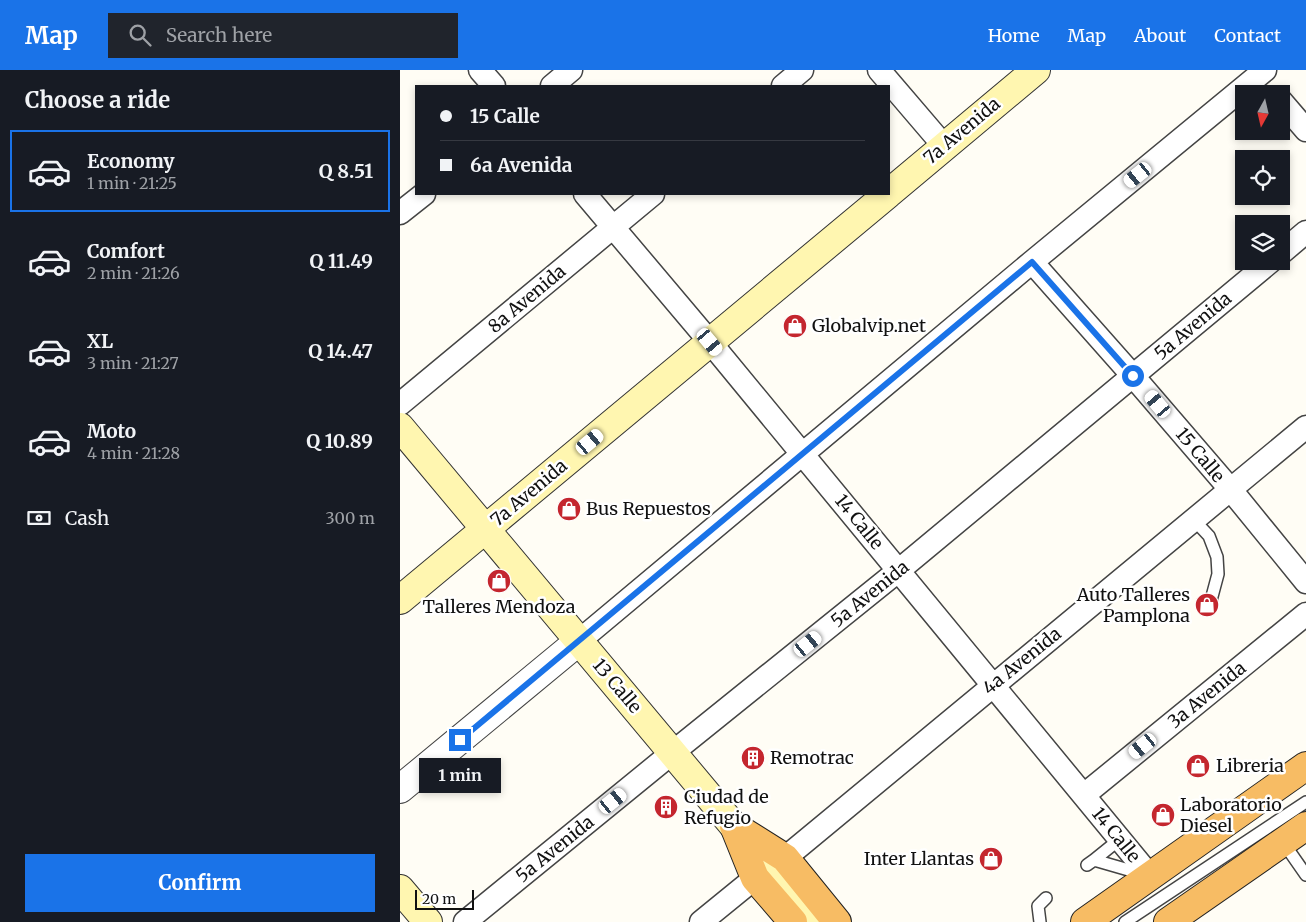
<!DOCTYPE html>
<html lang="en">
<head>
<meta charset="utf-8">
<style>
  body { margin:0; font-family:Merriweather,serif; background:#20242c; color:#f1f3f6; height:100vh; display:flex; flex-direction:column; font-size:19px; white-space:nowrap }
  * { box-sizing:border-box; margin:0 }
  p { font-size:16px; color:#9ea1a6 }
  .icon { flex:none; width:28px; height:28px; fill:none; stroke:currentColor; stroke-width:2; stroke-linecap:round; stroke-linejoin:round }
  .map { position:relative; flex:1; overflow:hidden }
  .details { display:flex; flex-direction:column; background:#171b24; width:400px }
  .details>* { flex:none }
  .banner { position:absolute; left:15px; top:15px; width:475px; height:110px; border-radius:0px; box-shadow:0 2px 8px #0003; display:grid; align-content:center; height:110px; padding:0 25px; background:#171b24 }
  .needle { width:32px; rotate:188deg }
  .fabs { position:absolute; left:835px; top:15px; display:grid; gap:10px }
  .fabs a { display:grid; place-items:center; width:55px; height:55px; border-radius:0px; background:#171b24; box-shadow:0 2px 8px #0003; font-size:25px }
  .scale { position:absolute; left:15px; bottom:12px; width:59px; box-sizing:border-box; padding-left:5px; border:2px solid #111; border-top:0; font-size:14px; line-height:18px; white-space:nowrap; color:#111; -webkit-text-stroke:4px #fff; paint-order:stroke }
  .end { position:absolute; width:22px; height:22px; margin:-11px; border:6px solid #1a73e8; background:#fff; box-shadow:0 0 0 2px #fff }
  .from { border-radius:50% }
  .bubble { position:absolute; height:35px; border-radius:0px; background:#171b24; box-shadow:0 2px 8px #0003; font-size:16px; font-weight:700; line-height:35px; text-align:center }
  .car { position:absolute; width:15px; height:30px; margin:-15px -8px; border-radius:6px; box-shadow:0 0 4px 1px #0007; background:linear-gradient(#fff 24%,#345 0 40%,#fff 0 76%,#345 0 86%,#fff 0) }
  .banner b { display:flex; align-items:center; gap:18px; height:48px; font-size:19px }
  .banner b+b { border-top:1px solid #363941 }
  .banner i { width:12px; height:12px; background:#f1f3f6 }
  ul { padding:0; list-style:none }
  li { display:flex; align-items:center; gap:15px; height:82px; margin:0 10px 8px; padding:0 15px; border:2px solid transparent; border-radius:0px }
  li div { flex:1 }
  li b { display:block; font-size:19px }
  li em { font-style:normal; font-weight:700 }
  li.current { border-color:#1a73e8 }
  li>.icon { width:45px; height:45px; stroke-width:1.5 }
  h2 { padding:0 25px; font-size:22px; line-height:60px }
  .pay { display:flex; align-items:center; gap:12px; height:55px; padding:0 25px; font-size:19px }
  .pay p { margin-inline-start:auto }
  .primary-button { display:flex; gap:10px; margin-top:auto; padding:10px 25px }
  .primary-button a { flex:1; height:58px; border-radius:0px; background:#1a73e8; color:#fff; font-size:20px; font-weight:700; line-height:58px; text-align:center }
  header { display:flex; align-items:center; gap:30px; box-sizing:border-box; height:70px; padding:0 25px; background:#1a73e8; color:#fff }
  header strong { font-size:24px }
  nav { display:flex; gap:28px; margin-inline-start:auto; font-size:18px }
  .search { width:350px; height:45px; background:#20242c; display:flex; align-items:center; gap:12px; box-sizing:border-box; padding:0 18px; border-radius:0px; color:#9ea1a6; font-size:19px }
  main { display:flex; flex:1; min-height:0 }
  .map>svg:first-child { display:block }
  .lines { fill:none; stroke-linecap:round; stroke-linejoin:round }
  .service-casing { stroke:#444; stroke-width:14 }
  .minor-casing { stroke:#444; stroke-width:25 }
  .tertiary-casing { stroke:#444; stroke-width:30 }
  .secondary-casing { stroke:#333; stroke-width:30 }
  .trunk-casing { stroke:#222; stroke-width:30 }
  .service { stroke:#fff; stroke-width:11 }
  .minor { stroke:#fff; stroke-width:22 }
  .tertiary { stroke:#fff; stroke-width:28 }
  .secondary { stroke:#fff6b0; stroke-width:28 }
  .trunk { stroke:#f7bc64; stroke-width:28 }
  .route { stroke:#1a73e8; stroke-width:6 }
  .labels { text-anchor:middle; stroke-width:5; stroke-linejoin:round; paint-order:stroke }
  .street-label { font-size:18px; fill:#111; stroke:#fff }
  .poi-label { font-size:18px; fill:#111; stroke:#fff; text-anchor:start }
</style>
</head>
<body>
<header>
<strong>Map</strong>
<div class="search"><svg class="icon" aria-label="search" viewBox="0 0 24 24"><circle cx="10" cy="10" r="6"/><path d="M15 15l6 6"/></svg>Search here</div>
<nav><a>Home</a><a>Map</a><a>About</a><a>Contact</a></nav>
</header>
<main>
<section class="details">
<h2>Choose a ride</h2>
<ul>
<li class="current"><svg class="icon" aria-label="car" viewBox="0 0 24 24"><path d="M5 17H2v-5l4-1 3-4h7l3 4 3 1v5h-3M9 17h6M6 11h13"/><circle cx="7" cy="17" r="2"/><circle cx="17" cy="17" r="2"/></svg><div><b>Economy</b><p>1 min · 21:25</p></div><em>Q 8.51</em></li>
<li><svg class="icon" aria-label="car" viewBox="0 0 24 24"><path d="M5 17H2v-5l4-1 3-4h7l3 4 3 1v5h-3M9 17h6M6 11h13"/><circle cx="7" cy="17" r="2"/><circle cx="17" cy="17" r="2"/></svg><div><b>Comfort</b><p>2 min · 21:26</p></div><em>Q 11.49</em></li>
<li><svg class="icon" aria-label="car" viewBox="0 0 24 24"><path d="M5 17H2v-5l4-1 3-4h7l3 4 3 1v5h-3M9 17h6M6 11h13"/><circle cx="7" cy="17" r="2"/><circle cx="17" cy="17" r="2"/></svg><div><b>XL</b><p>3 min · 21:27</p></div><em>Q 14.47</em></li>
<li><svg class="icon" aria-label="car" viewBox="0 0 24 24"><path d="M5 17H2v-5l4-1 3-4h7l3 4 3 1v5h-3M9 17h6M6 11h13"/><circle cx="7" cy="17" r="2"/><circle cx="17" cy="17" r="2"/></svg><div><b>Moto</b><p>4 min · 21:28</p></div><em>Q 10.89</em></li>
</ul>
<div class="pay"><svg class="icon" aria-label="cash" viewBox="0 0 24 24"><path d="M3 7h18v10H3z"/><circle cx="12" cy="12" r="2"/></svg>Cash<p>300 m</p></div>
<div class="primary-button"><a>Confirm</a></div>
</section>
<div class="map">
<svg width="906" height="852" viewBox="0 0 906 852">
  <rect width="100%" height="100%" fill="#fffdf5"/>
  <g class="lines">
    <!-- service casing -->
    <g class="service-casing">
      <path id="service" d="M794,450L809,466L817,487L818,504L810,534
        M883,772L906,805
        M694,790L720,769
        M687,795L694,790L746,805
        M640,852L638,836L646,828
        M725,852L906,732"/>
    </g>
    <!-- minor casing -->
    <g class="minor-casing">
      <path id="minor" d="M80,0L94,16
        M479,0L544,76
        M152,16L171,0
        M383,16L402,0
        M881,31L906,60
        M185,124L310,272L750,806
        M0,143L24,124
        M881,183L906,162
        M632,192L733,306L831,420L906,512
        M0,334L253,124
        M179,571L632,192L865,0
        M684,725L906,544
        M385,788L906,357
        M65,852L272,683L498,501L871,191
        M301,852L355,808"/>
    </g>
    <!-- tertiary casing -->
    <g class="tertiary-casing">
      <path id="tertiary" d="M0,719L179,571"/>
    </g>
    <!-- secondary casing -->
    <g class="secondary-casing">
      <path id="secondary" d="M489,123L636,0
        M0,357L414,852
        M0,530L488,124
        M0,819L28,852"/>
    </g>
    <!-- trunk casing -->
    <g class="trunk-casing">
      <path id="trunk" d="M334,756L385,788L437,852
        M334,756L355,808L393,852
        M685,852L906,696
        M768,852L906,756"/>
    </g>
    <!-- service -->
    <use href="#service" class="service"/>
    <!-- minor -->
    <use href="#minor" class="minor"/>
    <!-- tertiary -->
    <use href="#tertiary" class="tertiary"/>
    <!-- secondary -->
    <use href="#secondary" class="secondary"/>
    <!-- trunk -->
    <use href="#trunk" class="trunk"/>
  </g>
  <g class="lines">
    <!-- route -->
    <path class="route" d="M60,670L632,192L733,306"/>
  </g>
  <!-- icons -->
  <defs>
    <g id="shop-disc" transform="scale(1.25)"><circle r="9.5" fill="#c4262e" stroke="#fff"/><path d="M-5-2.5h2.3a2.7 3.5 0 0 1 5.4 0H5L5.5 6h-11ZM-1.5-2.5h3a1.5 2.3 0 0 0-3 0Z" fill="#fff"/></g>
    <g id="building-disc" transform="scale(1.25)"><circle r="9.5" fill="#c4262e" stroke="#fff"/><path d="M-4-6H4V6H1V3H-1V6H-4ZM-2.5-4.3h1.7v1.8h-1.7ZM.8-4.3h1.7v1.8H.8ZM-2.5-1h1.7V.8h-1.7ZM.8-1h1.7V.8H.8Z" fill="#fff"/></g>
  </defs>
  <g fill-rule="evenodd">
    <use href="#shop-disc" x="395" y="256"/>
    <use href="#shop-disc" x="169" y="439"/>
    <use href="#shop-disc" x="99" y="511"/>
    <use href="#shop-disc" x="807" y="535"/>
    <use href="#building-disc" x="353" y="688"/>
    <use href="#shop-disc" x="798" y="696"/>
    <use href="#building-disc" x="266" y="737"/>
    <use href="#shop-disc" x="763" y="745"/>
    <use href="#shop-disc" x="591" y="789"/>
  </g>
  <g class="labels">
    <!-- street labels -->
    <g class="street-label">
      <text transform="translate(562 61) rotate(-40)" y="6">7a Avenida</text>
      <text transform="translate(127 229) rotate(-40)" y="6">8a Avenida</text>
      <text transform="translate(793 256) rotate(-40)" y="6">5a Avenida</text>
      <text transform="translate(800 385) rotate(50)" y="6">15 Calle</text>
      <text transform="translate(129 423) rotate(-40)" y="6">7a Avenida</text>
      <text transform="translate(459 452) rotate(51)" y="6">14 Calle</text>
      <text transform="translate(470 524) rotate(-39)" y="6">5a Avenida</text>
      <text transform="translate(622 591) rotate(-39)" y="6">4a Avenida</text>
      <text transform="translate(217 616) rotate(50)" y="6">13 Calle</text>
      <text transform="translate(807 625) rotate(-39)" y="6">3a Avenida</text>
      <text transform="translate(716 765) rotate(51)" y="6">14 Calle</text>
      <text transform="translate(155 779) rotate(-39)" y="6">5a Avenida</text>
    </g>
    <!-- poi labels -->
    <g class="poi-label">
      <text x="412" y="262">Globalvip.net</text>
      <text x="186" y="445">Bus Repuestos</text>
      <text x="790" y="531" text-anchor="end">Auto Talleres<tspan x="790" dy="21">Pamplona</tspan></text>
      <text x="99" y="543" text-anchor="middle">Talleres Mendoza</text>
      <text x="370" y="694">Remotrac</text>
      <text x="816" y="702">Libreria</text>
      <text x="284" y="733">Ciudad de<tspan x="284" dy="21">Refugio</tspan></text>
      <text x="780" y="741">Laboratorio<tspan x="780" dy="21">Diesel</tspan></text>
      <text x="574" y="795" text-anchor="end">Inter Llantas</text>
    </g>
  </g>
</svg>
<div class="fabs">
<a><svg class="needle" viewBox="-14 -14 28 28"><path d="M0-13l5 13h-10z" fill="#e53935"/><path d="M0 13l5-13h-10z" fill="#9ea1a6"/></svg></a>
<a><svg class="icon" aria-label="locate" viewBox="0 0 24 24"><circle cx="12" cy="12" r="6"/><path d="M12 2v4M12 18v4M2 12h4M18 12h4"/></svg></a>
<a><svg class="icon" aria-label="layers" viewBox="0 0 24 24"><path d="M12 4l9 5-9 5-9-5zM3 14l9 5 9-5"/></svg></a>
</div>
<div class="scale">20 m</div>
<i class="end from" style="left:733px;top:306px"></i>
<i class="end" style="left:60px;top:670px"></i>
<div class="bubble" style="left:19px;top:688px;width:82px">1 min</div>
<i class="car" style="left:738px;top:105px;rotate:231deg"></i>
<i class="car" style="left:310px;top:272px;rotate:140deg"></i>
<i class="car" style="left:758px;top:334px;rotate:320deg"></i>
<i class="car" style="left:190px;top:372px;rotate:50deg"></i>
<i class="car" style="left:408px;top:574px;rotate:51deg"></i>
<i class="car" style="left:743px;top:676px;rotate:231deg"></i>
<i class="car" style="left:213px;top:731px;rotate:51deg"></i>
<div class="banner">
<b><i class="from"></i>15 Calle</b>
<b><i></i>6a Avenida</b>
</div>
</div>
</main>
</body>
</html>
